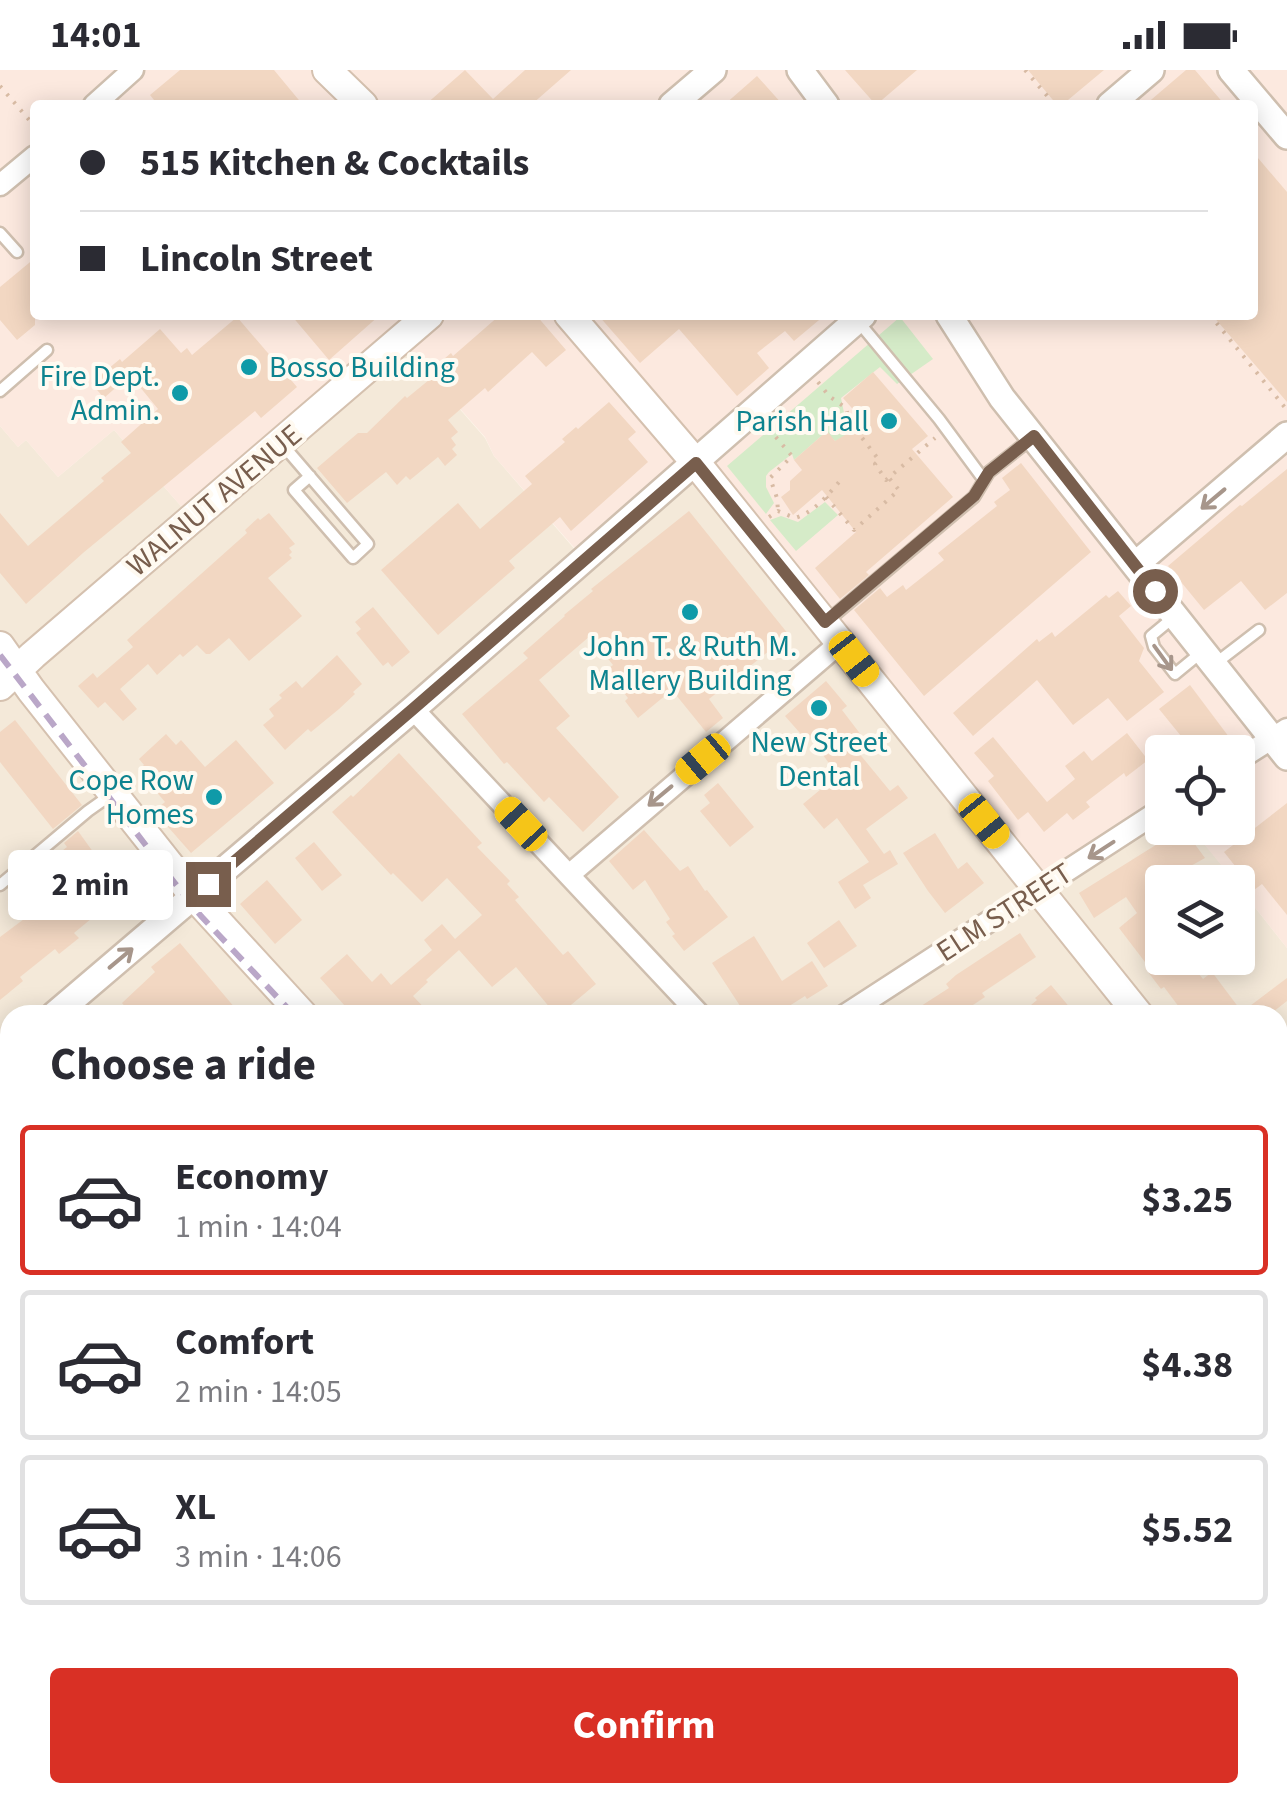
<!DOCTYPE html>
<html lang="en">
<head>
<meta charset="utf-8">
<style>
  body { margin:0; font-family:"Source Sans 3",sans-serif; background:#f7f7f7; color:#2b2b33; height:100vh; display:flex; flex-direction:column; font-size:38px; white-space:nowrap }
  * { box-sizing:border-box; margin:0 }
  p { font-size:32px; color:#7c7c81 }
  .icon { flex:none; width:55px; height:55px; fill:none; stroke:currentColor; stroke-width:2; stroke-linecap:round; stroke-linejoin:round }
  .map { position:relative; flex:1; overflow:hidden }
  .panel { position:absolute; left:0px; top:935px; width:1288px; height:798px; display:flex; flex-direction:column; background:#fff; border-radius:30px 30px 0 0; box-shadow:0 5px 25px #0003 }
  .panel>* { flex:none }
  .hud { position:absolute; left:30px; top:30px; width:1228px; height:220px; border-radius:10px; box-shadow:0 5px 25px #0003; display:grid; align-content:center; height:220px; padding:0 50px; background:#fff }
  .buttons { position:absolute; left:1145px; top:665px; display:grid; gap:20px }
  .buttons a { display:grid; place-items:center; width:110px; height:110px; border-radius:10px; background:#fff; box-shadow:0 5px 25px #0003; font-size:50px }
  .end { position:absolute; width:45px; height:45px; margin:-22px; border:12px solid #785e4d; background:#fff; box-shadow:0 0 0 5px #fff }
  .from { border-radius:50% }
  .bubble { position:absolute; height:70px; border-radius:10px; background:#fff; box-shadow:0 5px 25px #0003; font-size:32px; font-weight:700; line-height:70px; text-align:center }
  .car { position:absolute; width:30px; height:60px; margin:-30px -15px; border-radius:12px; box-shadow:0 0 8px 2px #0007; background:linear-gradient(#f5c518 24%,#345 0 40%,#f5c518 0 76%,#345 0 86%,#f5c518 0) }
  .hud b { display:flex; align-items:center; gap:35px; height:95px; font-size:38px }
  .hud b+b { border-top:2px solid #e1e1e2 }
  .hud i { width:25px; height:25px; background:#2b2b33 }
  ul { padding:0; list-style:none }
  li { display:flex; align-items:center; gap:30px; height:150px; margin:0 20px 15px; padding:0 30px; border:5px solid #e1e1e2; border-radius:10px }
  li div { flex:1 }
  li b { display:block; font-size:38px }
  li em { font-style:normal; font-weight:700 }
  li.current { border-color:#d93025 }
  li>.icon { width:90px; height:90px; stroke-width:1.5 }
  h2 { padding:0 50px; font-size:45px; line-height:120px }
  .action { display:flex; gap:20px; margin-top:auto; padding:20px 50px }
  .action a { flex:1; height:115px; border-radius:10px; background:#d93025; color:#fff; font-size:40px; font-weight:700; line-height:115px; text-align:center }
  .status { display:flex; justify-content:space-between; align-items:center; height:70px; padding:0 50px; background:#fff; direction:ltr }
  .status svg { height:28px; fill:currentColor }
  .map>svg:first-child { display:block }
  .residential { fill:#f4e9d9 }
  .commercial { fill:#fce9df; fill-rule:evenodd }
  .education { fill:#f3e7f9 }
  .green { fill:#d5ebc8 }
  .building { fill:#f2d7c2 }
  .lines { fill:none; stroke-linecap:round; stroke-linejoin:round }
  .service-casing { stroke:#cfbfaf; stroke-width:15 }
  .minor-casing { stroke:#cfbfaf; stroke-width:25 }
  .tertiary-casing { stroke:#cfbfaf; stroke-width:30 }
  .secondary-casing { stroke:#d5c1af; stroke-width:32 }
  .path { stroke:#d8bba4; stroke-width:4; stroke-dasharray:2.5 8; stroke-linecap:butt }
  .service { stroke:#fff; stroke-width:10 }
  .minor { stroke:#fff; stroke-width:20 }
  .tertiary { stroke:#fff; stroke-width:25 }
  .secondary { stroke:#fff; stroke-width:28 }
  .rail { stroke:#baa7c8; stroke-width:6; stroke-dasharray:15 10; stroke-linecap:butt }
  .oneway { stroke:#a7968b }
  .route { stroke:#785e4d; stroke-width:12 }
  .culture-dot { fill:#0f9aa8; stroke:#fffaf1; stroke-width:4 }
  .labels { text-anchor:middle; stroke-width:8; stroke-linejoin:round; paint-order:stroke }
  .culture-label { font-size:30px; fill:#0d838f; stroke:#fffaf1; text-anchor:end }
  .street-label { font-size:30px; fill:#785e4d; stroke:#fffaf1 }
</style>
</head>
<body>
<div class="status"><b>14:01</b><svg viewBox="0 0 49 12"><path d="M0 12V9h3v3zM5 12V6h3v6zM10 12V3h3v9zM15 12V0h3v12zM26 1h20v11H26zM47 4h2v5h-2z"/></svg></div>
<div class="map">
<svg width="1287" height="1731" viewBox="0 0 1287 1731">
  <rect width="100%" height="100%" fill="#fdf6eb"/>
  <!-- residential -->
  <path class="residential" d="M402,273L485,368L494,386L584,490L696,393L1162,741V758H1192L1235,812H1162V888H1238V816L1287,878V1168L1278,1156V945H10V1161L0,1150V356L18,377L26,370L58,407L114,360L195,452Z
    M1287,1552V1731H1199L1193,1723L1278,1722V1558Z
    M1072,1722L1081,1731H474L466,1723Z"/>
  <!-- commercial -->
  <path class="commercial" d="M0,0H1287V878L1238,816V812H1235L1191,758H1238V682H1162V740L1039,817L696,393L585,490L494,386L485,367L402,273L195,452L114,360L58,407L26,370L18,377L0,356ZM35,35H1252V245H35Z
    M1287,1368V1552L1278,1558V1374Z
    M1073,1723H1193L1199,1731H1081Z"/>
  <!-- education -->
  <path class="education" d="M0,1152L10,1163V1722H465L474,1731H0Z"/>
  <!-- green -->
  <path class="green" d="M900,247L933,289L897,314L880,297L841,328L849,367L835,371L826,362L794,390L792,384L769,402L766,406V417L774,433L766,444L727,396Z
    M825,432L838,445L796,481L770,450L781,446L798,452Z
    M1278,1156L1287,1168V1365L1278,1371Z
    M10,1323V1375L4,1400V1425L10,1448V1500L0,1487V1336Z"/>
  <!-- building -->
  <path class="building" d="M180,0H274L303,35H158L150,25Z
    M465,0L493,29L525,0H571L531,35H425Z
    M845,0H917L876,35Z
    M1028,0H1104L1062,35H1057Z
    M1186,0H1195L1225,35H1145Z
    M757,6L783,35H724Z
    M1252,81L1287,122V332L1212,245H1252Z
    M35,188V255L17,270L0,250V217Z
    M291,245H380L329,290Z
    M500,245H536L566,280L546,297L532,282L488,322L485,318L448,350L458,362L451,368L456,375L452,379L457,385L445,396L438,387L410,410L406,406L397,415L386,402L347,433L317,398L358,363H367L405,326L407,328L435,305L431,300L451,283L453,286Z
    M598,245H825L794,271L785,261L757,283L769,298L737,326L679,259L640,293Z
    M237,247L297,317L261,348L255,341L83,483L26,534L0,503V443L28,476L104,411L101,408L131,383L121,372L158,339L130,305L104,328L91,313L120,289L122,292L160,259L181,283L187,278L192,285Z
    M873,302L928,366L912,379L953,427L866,502L869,505L840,529L815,498L856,462L822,420L793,445L781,427L790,420V411L802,400L794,390L827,361L835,371L865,353L843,328Z
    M609,332L636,362L628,369L648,392L571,461L560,447L509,491L515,498L438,565L381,500L458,433L480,459L532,414L525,406L565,372L562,369L576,357L578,359Z
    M1021,393L1091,482L924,626L854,540L880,518L887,527L903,515L906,520L944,490L938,483L997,436L994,432L1010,420L1002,408Z
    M1287,399V523L1265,540L1241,511L1204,540L1168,496L1240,435L1242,436Z
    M689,441L789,565L709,629L723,648L706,662L672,620L638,648L625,631L628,628L606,600L613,595L590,566L539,610L570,646L556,658L619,727L583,762L549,727L544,732L507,692L504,694L462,644L528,588L523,583L565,546L564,545L593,521L591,519Z
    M269,443L295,474L289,478L292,482L289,485L292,488L268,508L302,546L249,591L229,568L210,584H206L197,575L183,587L180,584L157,605L148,594L120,619L137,639L123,651L105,632L98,638L78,616L93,603L97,608L133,577L127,570L247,463L245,460L258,448L260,450Z
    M1118,521L1131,536L1119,546L1144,578L1139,591L1164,622L1127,651L1108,628L1073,655L1037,610L973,666L953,643L1037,569L1039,572L1052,562L1055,567L1106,525L1109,528Z
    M373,537L410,582L392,597L388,592L383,596L356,563L361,559L355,552Z
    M337,585L362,614L353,622L355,624L339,639L311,662L308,659L285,680L263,655L274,646L269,639L282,628L279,625L296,611L302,618Z
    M826,611L847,636L842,640L868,674L858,682L890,721L898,715L908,728L866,759L884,784L890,780L898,794L863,815L871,828L855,839L838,812L869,792L837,748L824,759L803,734L838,705L810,668L807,671L785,646Z
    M1190,615L1232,671L1216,682H1194L1159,639Z
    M15,650L82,735L53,759L0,692V662Z
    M1127,663L1148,690L1126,707L1124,703L1086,732L1090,737L1073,750L1067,743L1044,762L1028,742L1018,750L988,711L994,706L974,683L993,667L1047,732L1075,709L1065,696L1084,681L1092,691Z
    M166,664L176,675L181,670L205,697L236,670L274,713L191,783L154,741L165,732L138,700L144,695L139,689Z
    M399,683L482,773L477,777L510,811L507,814L519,827L515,830L563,885L568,881L596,914L559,945H556L516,897L492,917L459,880L426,910L428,912L413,926L431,945H335L345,936L320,908L347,884L372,912L381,903L391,915L432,880L424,870L442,854L455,869L482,845L447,808L422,832L393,803L391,805L332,742L351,725L353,727Z
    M718,713L754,757L730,777L700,741L710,733L704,725Z
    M1287,733V845L1262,814L1254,820L1224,782Z
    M1183,758L1205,788L1162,812V888H1186L1203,909L1212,902L1242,942L1287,908V931L1269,945H1185L1164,917L1161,919L1145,898L1148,896L1119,858L1137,843L1126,827L1094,848L1079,823Z
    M644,760L680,801L688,796L705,821L707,820L728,847L684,881L672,866L675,864L666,852L670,849L645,810L633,820L609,791Z
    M78,761L101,793L111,786L137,822L113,839L109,834L74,863L79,868L59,884L55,879L20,907L23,911L0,930V867L32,843L21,829L43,811L36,801L67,777L64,773Z
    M935,763L958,799L967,792L984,813L945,843L928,821L903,783Z
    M314,772L342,805L322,821L295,788Z
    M267,810L302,850L275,874L240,834Z
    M839,850L857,876L824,898L807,873Z
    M1020,863L1036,887L982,923L985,927L958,945H907L949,918L946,914L956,905Z
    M754,866L782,911L812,891L828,916L807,929L805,926L775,945H746L712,893Z
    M180,873L241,945H132L122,933L155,902L151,897Z
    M1051,915L1076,945H1019L1037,930L1035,928Z"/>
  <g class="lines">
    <!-- service casing -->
    <g class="service-casing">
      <path id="service" d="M0,163L17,182
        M857,250L939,349L984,410
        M0,321L47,280
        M282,374L368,474L353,488L294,420L310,406
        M1174,547L1151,566L1154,577L1175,604L1203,581
        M826,552L974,427L989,402L1032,368
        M1216,593L1259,560
        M0,815L88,741L112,724
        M0,1265L10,1257
        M0,1315L10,1305
        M0,1506L10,1518
        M1278,1555L1287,1549"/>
    </g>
    <!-- minor casing -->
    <g class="minor-casing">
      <path id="minor" d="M94,35L133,0
        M0,115L35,86
        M413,639L700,945
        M1238,690L1287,659
        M569,805L841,572
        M845,945L1162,739
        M1278,1002L1287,995
        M1278,1589L1287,1604
        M634,1722L642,1731
        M1012,1722L1020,1731
        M1042,1722L1050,1731"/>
    </g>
    <!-- tertiary casing -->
    <g class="tertiary-casing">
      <path id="tertiary" d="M800,0L826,35
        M1231,0L1287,66
        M672,35L713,0
        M1110,35L1151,0
        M949,245L1002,328L1287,687
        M1135,495L1287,365
        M54,945L413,639L863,245
        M0,990L10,982"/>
    </g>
    <!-- secondary casing -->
    <g class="secondary-casing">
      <path id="secondary" d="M327,0L363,35
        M569,245L696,393L1139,945
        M0,576L31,620L194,826L303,945
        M0,616L33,585L429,245
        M1278,1119L1287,1131
        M1278,1399L1287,1392
        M800,1731L812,1722"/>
    </g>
    <!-- path -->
    <path class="path" d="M1025,0L1055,35
      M0,16L31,52
      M1210,245L1287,340
      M818,312L829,326L846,338L849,351L879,390L875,394L886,410L935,368
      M769,359L792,386L770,408L777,428L778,441
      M826,427L854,460L899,420L889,408
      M769,447L778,441L795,448C814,442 827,426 839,412"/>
    <!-- service -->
    <use href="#service" class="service"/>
    <!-- minor -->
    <use href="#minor" class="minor"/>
    <!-- tertiary -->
    <use href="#tertiary" class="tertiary"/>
    <!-- secondary -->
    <use href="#secondary" class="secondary"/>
    <!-- rail -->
    <path class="rail" d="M0,585L174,812L201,846L294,945
      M1031,1722L1040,1731"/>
  </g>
  <!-- one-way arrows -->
  <defs><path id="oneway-shaft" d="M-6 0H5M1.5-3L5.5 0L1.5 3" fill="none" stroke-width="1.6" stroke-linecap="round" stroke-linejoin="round" transform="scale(2.5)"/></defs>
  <g class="oneway">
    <use href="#oneway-shaft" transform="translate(1213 429) rotate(140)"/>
    <use href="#oneway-shaft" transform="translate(1163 588) rotate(54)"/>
    <use href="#oneway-shaft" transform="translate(660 726) rotate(140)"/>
    <use href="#oneway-shaft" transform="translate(1101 780) rotate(147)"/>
    <use href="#oneway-shaft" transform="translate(121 888) rotate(-40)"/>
  </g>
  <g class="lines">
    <!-- route -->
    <path class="route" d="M208,814L413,639L696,393L825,552L974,426L989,402L1034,366L1155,521"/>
  </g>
  <!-- markers -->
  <g class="culture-dot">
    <circle cx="249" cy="297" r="10"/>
    <circle cx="180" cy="323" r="10"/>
    <circle cx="889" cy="351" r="10"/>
    <circle cx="690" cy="542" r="10"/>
    <circle cx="819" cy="638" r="10"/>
    <circle cx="214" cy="727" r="10"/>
  </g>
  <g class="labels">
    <!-- culture labels -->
    <g class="culture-label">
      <text x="269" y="307" text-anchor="start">Bosso Building</text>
      <text x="160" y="316">Fire Dept.<tspan x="160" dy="34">Admin.</tspan></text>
      <text x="869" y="361">Parish Hall</text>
      <text x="690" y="586" text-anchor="middle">John T. &amp; Ruth M.<tspan x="690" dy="34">Mallery Building</tspan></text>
      <text x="819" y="682" text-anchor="middle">New Street<tspan x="819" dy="34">Dental</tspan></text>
      <text x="194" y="720">Cope Row<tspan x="194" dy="34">Homes</tspan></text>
    </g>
    <!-- street labels -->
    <g class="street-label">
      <text transform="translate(214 430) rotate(-40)" y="10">WALNUT AVENUE</text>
      <text transform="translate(1004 842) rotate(-33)" y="10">ELM STREET</text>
    </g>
  </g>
</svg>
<div class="buttons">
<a><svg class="icon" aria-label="locate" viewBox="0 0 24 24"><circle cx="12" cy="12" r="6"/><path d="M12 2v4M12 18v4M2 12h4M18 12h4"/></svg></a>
<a><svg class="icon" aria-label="layers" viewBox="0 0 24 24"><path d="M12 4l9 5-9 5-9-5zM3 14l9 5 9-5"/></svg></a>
</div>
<i class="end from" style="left:1155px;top:521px"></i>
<i class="end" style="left:208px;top:814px"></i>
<div class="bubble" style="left:8px;top:780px;width:165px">2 min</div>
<i class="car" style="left:854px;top:589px;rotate:142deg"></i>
<i class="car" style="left:703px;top:689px;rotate:230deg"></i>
<i class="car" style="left:984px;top:751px;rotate:141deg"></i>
<i class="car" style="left:521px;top:754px;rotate:317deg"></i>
<div class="hud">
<b><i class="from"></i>515 Kitchen &amp; Cocktails</b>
<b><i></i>Lincoln Street</b>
</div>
<section class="panel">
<h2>Choose a ride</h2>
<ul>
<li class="current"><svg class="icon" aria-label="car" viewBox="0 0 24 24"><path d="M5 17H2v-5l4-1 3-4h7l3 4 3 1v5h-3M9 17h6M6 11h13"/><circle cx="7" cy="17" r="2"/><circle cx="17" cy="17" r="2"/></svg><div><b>Economy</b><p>1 min · 14:04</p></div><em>$3.25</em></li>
<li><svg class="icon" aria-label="car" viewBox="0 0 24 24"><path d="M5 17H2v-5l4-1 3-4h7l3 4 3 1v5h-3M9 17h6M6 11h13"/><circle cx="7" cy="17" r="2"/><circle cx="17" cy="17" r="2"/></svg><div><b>Comfort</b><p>2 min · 14:05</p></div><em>$4.38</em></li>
<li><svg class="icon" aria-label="car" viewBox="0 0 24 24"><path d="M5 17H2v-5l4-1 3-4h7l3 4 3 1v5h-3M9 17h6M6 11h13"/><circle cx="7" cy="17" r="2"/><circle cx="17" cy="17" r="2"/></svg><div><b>XL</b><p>3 min · 14:06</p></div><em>$5.52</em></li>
</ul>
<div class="action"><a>Confirm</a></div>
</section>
</div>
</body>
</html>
